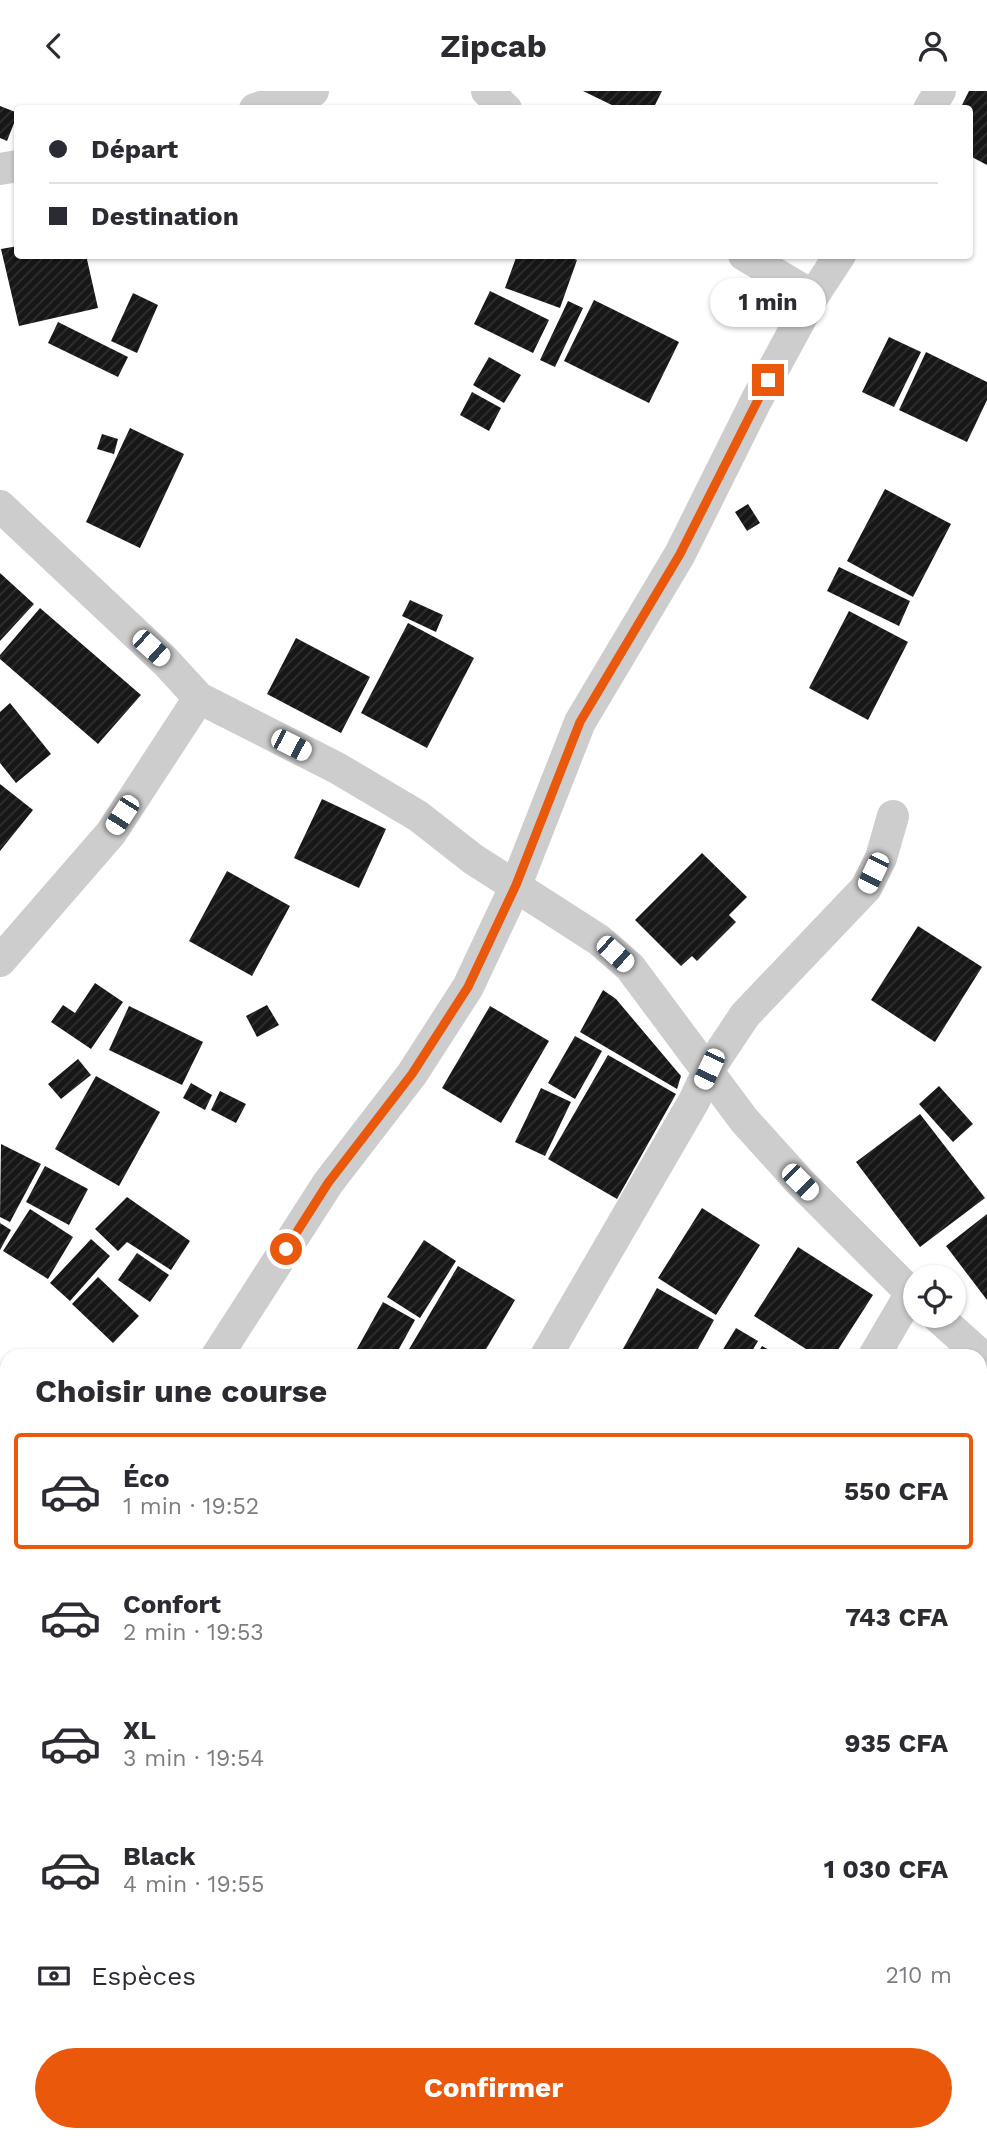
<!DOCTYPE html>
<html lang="fr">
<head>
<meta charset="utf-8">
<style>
  body { margin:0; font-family:"Work Sans",sans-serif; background:#f2f2f3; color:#2b2b33; height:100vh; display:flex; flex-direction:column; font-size:26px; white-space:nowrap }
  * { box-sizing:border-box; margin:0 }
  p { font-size:23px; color:#7c7c81 }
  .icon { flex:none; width:38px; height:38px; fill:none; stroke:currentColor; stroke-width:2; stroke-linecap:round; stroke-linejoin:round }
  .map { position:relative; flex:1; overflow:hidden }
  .panel { position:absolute; left:0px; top:1258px; width:987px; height:793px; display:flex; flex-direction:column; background:#fff; border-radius:21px 21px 0 0; box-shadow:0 2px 5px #0004 }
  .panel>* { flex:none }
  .banner { position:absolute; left:14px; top:14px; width:959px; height:154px; border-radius:7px; box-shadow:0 2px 5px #0004; display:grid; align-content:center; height:154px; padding:0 35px; background:#fff }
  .fabs { position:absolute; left:903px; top:1174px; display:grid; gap:14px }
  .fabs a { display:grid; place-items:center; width:63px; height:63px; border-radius:50%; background:#fff; box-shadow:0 2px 5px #0004; font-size:35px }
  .end { position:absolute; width:32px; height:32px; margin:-16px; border:9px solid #ea580c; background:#fff; box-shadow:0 0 0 4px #fff }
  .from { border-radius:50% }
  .bubble { position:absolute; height:49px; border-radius:24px; background:#fff; box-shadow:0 2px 5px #0004; font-size:23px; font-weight:700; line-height:49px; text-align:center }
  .car { position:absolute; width:21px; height:42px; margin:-21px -10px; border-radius:9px; box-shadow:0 0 5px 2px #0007; background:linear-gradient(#fff 24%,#345 0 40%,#fff 0 76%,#345 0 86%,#fff 0) }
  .banner b { display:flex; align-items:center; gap:24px; height:66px; font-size:26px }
  .banner b+b { border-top:2px solid #e1e1e2 }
  .banner i { width:18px; height:18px; background:#2b2b33 }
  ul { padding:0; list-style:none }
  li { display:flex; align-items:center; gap:21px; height:116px; margin:0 14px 10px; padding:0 21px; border:4px solid transparent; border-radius:7px }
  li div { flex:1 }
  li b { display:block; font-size:26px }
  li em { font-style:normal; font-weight:700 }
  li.active { border-color:#ea580c }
  li>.icon { width:63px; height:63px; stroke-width:1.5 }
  h2 { padding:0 35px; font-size:32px; line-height:84px }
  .pay { display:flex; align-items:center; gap:18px; height:77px; padding:0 35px; font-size:26px }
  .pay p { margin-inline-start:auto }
  .button { display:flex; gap:14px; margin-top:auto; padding:14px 35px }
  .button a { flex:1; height:80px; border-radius:42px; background:#ea580c; color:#fff; font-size:28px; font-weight:700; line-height:80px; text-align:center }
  header { display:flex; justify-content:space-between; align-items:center; height:91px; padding:0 35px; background:#fff; font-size:32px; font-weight:700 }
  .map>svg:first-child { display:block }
  .building { fill:url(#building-hatch) }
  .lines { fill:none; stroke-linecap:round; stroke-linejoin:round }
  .path { stroke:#cdcdcd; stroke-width:4.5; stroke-dasharray:3.5 3.5; stroke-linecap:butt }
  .minor { stroke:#cdcdcd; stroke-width:32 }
  .route { stroke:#ea580c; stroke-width:9 }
</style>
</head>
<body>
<header><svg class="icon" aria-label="back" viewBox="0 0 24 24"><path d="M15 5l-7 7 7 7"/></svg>Zipcab<svg class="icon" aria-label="person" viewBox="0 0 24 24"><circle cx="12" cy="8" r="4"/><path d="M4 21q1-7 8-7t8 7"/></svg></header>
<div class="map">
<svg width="987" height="2050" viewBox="0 0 987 2050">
  <defs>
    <pattern id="building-hatch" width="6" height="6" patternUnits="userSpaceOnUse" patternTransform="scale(1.75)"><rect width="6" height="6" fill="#171717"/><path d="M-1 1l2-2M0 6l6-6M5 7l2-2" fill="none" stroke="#303030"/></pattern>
  </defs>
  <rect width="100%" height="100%" fill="#fff"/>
  <!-- building -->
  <path class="building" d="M583,0H662L653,18H620Z
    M969,0H987V74L970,65V18H960Z
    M0,15L18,22L7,50L0,47Z
    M18,155V164H86L98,217L19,235L1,158Z
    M517,164H565L577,169L560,217L505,197Z
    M490,200L549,229L533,262L474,233Z
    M133,202L158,214L137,262L111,250Z
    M594,209L679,251L649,312L564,270Z
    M568,210L583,217L555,276L540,269Z
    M58,231L128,266L118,286L48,252Z
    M889,246L921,261L894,316L862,301Z
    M926,261L987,291V309L967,351L899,319Z
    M489,266L521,284L504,312L473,294Z
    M472,301L501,317L489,340L460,324Z
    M130,337L184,363L140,457L86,431Z
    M102,343L118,348L114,363L97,358Z
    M885,398L951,433L913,506L847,470Z
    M748,413L760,432L747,440L735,421Z
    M839,476L910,510L899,535L827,500Z
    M0,482L34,513L0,550Z
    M410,509L443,524L436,541L402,525Z
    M40,517L141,604L98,653L0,568V564Z
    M849,520L908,551L868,629L809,597Z
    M408,532L474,567L427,657L361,622Z
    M296,547L370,586L341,642L267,603Z
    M10,612L51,663L16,692L0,672V621Z
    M0,693L33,719L0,760Z
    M322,708L386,738L359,797L294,767Z
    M702,762L747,806L729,824L736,831L697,870L692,865L681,875L635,829Z
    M227,780L290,815L252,885L189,850Z
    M918,835L982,876L935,951L871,909Z
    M95,892L123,911L91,958L51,931L63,914L75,922Z
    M603,899L616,908L681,985L677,998L580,941Z
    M267,914L279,934L257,946L246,925Z
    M129,915L203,951L182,994L109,959Z
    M490,915L549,950L501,1032L442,997Z
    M575,945L602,960L575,1008L548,992Z
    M608,964L676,1003L617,1108L548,1068Z
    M78,968L91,984L61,1008L48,993Z
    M96,985L160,1021L119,1095L55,1058Z
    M191,992L212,1004L205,1019L183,1007Z
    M939,995L973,1033L953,1051L919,1013Z
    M541,997L571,1011L545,1065L515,1051Z
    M220,1000L246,1013L236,1032L211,1019Z
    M920,1023L985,1107L920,1156L856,1071Z
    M1,1053L41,1073L10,1131L0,1126Z
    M45,1075L88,1098L69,1134L26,1111Z
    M127,1106L190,1150L171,1179L127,1151L118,1160L95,1138Z
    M702,1117L760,1154L716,1224L658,1187Z
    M30,1118L73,1146L48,1188L3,1160Z
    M987,1123V1209L946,1155Z
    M0,1132L11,1139L0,1159Z
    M91,1148L110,1165L70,1210L50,1192Z
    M424,1149L456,1170L420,1227L387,1206Z
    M798,1156L873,1204L834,1265H817L754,1225Z
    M137,1162L169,1184L150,1211L118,1189Z
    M458,1175L515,1209L482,1265H405Z
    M98,1186L139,1225L113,1252L72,1213Z
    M657,1197L714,1229L694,1265H619Z
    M383,1211L415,1229L395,1265H353Z
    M736,1237L758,1250L749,1265H719Z
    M762,1255L780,1265H756Z
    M0,1569L4,1579L7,1578V1619L0,1622Z
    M0,1658H7V1689L0,1690Z
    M987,1863V1935L980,1948V1876Z
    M454,2044H544L535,2050H458Z"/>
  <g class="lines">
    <!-- path -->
    <path class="path" d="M787,2044L791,2050"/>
    <!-- minor -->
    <path class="minor" d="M487,0L506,18
      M255,18L313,0
      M929,18L940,0
      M0,78L18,75
      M744,164L813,205
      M0,415L166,571L199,607L337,677L418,725L473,768L599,849L630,876L744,1029L800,1091L915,1206
      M0,870L111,742L199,607
      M937,1225L987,1270
      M217,1265L328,1092L412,983L468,896L516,794L580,631L680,463L756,310L813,205L840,164
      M546,1265L694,1010L709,978L745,924L866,797L881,767L893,725
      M874,1265L911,1202
      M0,1418L7,1421
      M980,1631L987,1619"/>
  </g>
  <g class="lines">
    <!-- route -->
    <path class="route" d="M286,1158L328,1092L412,983L468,896L516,794L580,631L680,463L768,289"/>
  </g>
</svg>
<div class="fabs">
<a><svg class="icon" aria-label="locate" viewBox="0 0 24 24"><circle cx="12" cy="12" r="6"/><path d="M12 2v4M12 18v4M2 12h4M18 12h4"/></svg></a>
</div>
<i class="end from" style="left:286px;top:1158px"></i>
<i class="end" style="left:768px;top:289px"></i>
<div class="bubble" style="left:710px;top:187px;width:116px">1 min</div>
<i class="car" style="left:151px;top:557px;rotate:132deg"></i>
<i class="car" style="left:291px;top:654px;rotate:117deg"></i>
<i class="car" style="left:122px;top:724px;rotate:213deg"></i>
<i class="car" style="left:873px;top:782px;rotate:206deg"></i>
<i class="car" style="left:615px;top:863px;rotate:132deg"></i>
<i class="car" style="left:709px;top:978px;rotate:205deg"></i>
<i class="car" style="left:800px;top:1091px;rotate:135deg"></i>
<div class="banner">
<b><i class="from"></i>Départ</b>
<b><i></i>Destination</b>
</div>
<section class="panel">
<h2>Choisir une course</h2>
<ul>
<li class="active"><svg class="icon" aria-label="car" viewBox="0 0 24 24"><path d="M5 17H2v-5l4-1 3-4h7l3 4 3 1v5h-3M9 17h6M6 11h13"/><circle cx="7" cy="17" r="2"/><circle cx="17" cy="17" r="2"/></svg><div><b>Éco</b><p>1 min · 19:52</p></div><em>550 CFA</em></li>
<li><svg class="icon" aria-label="car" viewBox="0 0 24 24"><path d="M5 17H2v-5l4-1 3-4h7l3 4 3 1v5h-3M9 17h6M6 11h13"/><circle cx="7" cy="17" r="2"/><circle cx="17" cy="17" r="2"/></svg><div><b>Confort</b><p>2 min · 19:53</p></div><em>743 CFA</em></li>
<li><svg class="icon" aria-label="car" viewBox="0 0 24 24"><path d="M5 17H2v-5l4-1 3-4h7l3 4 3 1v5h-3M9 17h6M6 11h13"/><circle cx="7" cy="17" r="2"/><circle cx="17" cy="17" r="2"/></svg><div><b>XL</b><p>3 min · 19:54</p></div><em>935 CFA</em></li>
<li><svg class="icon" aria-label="car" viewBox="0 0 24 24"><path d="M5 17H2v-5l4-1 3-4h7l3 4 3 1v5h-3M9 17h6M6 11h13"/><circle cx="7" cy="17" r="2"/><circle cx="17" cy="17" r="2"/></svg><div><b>Black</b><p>4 min · 19:55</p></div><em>1 030 CFA</em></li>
</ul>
<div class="pay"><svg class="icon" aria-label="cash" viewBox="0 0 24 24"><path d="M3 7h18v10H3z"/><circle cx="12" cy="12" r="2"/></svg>Espèces<p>210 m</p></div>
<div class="button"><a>Confirmer</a></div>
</section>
</div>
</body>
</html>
